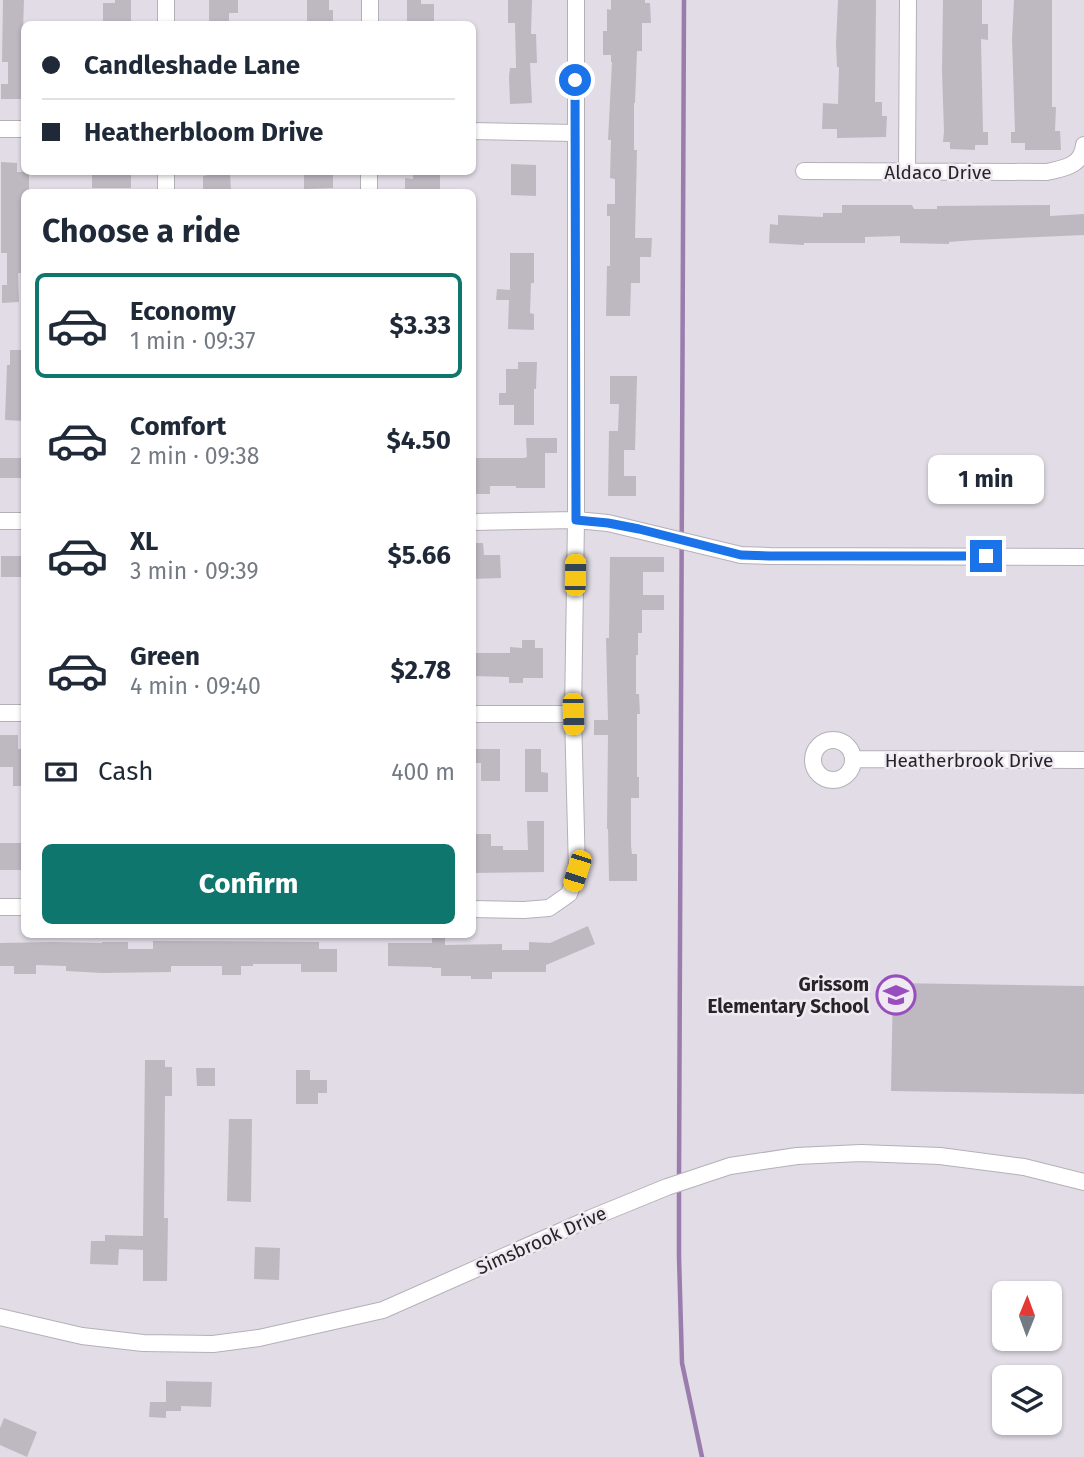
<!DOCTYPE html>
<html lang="en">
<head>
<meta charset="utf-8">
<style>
  body { margin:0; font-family:"Fira Sans",sans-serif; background:#f2f2f3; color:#1f2937; height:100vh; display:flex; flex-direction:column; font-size:26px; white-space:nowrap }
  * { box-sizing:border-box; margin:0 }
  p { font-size:23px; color:#747a83 }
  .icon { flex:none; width:38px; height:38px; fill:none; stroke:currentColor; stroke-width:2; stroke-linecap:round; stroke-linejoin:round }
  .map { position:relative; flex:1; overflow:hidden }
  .sheet { position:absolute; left:21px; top:189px; width:455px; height:749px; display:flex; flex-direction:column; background:#fff; border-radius:10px; box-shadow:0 2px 5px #0004 }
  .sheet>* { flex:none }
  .guide { position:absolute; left:21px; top:21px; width:455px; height:154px; border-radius:10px; box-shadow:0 2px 5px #0004; display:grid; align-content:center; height:154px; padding:0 21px; background:#fff }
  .needle { width:46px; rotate:1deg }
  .buttons { position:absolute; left:992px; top:1281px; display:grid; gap:14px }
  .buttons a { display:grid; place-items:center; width:70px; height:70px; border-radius:10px; background:#fff; box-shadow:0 2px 5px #0004; font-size:35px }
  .end { position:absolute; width:32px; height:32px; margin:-16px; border:9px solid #1a73e8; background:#fff; box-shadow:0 0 0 4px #fff }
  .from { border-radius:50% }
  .bubble { position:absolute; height:49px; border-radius:10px; background:#fff; box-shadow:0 2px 5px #0004; font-size:23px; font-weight:700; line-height:49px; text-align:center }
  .car { position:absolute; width:21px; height:42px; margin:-21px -10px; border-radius:9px; box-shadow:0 0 5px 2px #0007; background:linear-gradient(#f5c518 24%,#345 0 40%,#f5c518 0 76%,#345 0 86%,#f5c518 0) }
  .guide b { display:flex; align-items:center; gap:24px; height:66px; font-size:26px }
  .guide b+b { border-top:2px solid #e0e1e3 }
  .guide i { width:18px; height:18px; background:#1f2937 }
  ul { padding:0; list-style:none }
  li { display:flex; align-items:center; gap:21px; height:105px; margin:0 14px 10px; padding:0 7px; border:4px solid transparent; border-radius:10px }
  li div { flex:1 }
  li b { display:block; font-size:26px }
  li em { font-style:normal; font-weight:700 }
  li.selected { border-color:#0f766e }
  li>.icon { width:63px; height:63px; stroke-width:1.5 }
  h2 { padding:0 21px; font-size:32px; line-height:84px }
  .pay { display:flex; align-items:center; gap:18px; height:77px; padding:0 21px; font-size:26px }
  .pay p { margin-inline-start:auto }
  .button { display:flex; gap:14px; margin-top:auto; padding:14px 21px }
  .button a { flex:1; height:80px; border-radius:10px; background:#0f766e; color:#fff; font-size:28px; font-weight:700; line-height:80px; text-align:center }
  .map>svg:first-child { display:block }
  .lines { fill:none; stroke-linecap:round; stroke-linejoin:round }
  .stream { stroke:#9a7cad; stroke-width:4.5 }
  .building { fill:#beb9c1 }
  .minor-casing { stroke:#b5b0b8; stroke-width:18 }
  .minor { stroke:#fff; stroke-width:16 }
  .route { stroke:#1a73e8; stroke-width:9 }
  .labels { text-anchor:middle; stroke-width:5; stroke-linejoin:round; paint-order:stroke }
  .street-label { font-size:19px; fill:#262428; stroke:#efeaf2 }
  .poi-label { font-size:19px; font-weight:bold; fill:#262428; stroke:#efeaf2; text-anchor:end }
</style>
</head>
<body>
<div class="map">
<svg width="1084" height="1457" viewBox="0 0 1084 1457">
  <rect width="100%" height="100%" fill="#e1dce5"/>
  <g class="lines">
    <!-- stream -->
    <path class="stream" d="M679,1179L684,0
      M679,1187V1257L682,1363L702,1457"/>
  </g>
  <!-- building -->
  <path class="building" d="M3,0H24L23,31H24V99H1V84H8V62H2Z
    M115,0H131V23H103V3H115Z
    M209,0H238V13H229V23L209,24Z
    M307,0H329V10H333V24H307Z
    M407,0H421V4H434V22H407Z
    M508,0H532L531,34H536L537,63H530L532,103L510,104L509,76L510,68H516L515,23H508Z
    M611,0H645V3H650L651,23H642V51H637L635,103H634V150H637L635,238H652L651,257H640V283H631L630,316H606L607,266H610V216H607V204H615V179L610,178L611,140H608L612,62H611V55H603V31H607V9L611,10Z
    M838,0H876L875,102H882V116H887L886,137L837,138V129H822L823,103L838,104L839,67H837L836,44Z
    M943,0H982V24H988V40L981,39L983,132H988V145H975V150L950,149V142H943L944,131L942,71Z
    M1014,0H1052V107H1056L1055,131H1060L1061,150H1025V143H1011V132H1015L1012,39Z
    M1,162L17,163V172H29V192H24V273H18L19,302L2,303V285H7V253H1Z
    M511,164L536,165V196L511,195Z
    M92,172H131V188H92Z
    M208,172H230L231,192H203V176L208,175Z
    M304,172H326L327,173H333V188L304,189Z
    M413,172H433V175H440V192H405V178L413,179Z
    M842,205H912L914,209H937V206L1050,205V216L1084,214V235L975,240L949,242V244L900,243V236L865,237V243H804V245L769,243L770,224L778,225V215L823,217V213H842Z
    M510,253H534V283H531L530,313L534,314V330L508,329L509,300H496L497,289L510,290Z
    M10,350H24V421L5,420L7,365H10Z
    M518,362H537L536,389H534V425H514V405H499V393H506V369H518Z
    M610,376H637L635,450H624V476H636V496H608L609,431H618L619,404H610Z
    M526,438H557V453H545V488H516V486H490V494H475V458H524L527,457Z
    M0,458H24V478H0Z
    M472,543H483L484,555H500L501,578L472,579Z
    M1,556H24V577H1Z
    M610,557H664V572H643V595H664V610H642V633H638V655H636V694H639L640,714H637V777H639V798H631V846L632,854H637V881H609L608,829H607L608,735H594V720H608L606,638H609Z
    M522,640H535V648H543V678H523V683H509V677L472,676V653H510V647L522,648Z
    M0,735H18V749H24V786H13V767H0Z
    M472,749H500V781H481V763H472Z
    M525,749H541V772L548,773V792H525Z
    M527,821H544V872L472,873V834H491V846H503V850H528Z
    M0,843H24V870H0Z
    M588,926L595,944L546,965V972H492V979H471V976H441V968H432V967L388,966V943H432V934H445V945L502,944V950H529V942L550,943Z
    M153,941L319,942V949H337V972H301V964H253V966H241V975H222V966H171V972L102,973L66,971V966L36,965V974H14V966H0V943L53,942L102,943V942H128V949H153Z
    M893,983L1084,986V1094L891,1091Z
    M145,1060H165V1067H172V1096H165L164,1218H168L167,1281H143V1250L119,1249L118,1265L90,1264L91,1241H105V1235L143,1236Z
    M196,1068H215V1086H197Z
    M296,1070H310V1080H327V1093H318V1104H296Z
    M229,1119H252L251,1202L227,1201Z
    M255,1247L280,1248L279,1280L254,1279Z
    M166,1381L212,1382L211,1407L181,1406V1411H166V1418L149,1417L150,1402H166Z
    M4,1418L37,1432L27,1457L0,1445V1428Z"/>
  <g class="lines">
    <!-- minor casing -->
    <g class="minor-casing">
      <path id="minor" d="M166,0V24
        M370,24V0
        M0,129H24
        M472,131L575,133
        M804,171L1047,172C1064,168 1082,166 1084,145
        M166,172V192
        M907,172L908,0
        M369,192V172
        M0,521H24
        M472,522L576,520L608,523L741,555L770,556L1084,557
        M0,713H24
        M472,714H573
        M813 760a20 20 0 1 1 40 0a20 20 0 1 1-40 0Z
        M853,759L1084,760
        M0,907H24
        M472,909L524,910L549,908L569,894L577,871L573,714L576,520V0
        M0,1317L82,1336L143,1343L213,1344L259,1338L383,1310L591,1218L667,1187L730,1166L797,1156L861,1153L940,1156L1024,1167L1084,1182"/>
    </g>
    <!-- minor -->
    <use href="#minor" class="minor"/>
  </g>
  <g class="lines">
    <!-- route -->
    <path class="route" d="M575,80L576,520L608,523L639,529L741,555L770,556H986"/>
  </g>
  <!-- icons -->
  <defs>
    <g id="school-ring" transform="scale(2.0125)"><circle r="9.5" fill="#efeaf2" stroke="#994ec0" stroke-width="1.5"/><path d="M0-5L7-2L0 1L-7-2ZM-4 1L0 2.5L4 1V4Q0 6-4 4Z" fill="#994ec0"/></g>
  </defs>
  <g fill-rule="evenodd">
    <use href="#school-ring" x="896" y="995"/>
  </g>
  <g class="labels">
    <!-- street labels -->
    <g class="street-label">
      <text x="938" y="179">Aldaco Drive</text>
      <text x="969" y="767">Heatherbrook Drive</text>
      <text transform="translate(541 1240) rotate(-24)" y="7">Simsbrook Drive</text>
    </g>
    <!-- poi labels -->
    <g class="poi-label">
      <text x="869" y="991">Grissom<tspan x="869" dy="22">Elementary School</tspan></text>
    </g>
  </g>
</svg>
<div class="buttons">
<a><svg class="needle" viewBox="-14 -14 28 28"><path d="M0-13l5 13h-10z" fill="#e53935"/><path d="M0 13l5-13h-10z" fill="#747a83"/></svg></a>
<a><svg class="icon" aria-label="layers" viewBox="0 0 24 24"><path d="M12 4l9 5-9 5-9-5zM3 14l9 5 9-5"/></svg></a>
</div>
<i class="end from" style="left:575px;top:80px"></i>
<i class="end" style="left:986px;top:556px"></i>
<div class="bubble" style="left:928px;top:455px;width:116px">1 min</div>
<i class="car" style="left:575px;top:575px;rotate:1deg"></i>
<i class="car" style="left:573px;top:714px;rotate:178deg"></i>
<i class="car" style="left:577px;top:871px;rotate:198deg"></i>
<div class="guide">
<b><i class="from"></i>Candleshade Lane</b>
<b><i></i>Heatherbloom Drive</b>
</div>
<section class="sheet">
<h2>Choose a ride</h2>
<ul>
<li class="selected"><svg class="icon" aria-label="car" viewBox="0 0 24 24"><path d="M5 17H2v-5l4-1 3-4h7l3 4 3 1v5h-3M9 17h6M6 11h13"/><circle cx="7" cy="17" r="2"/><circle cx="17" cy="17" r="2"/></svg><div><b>Economy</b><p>1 min · 09:37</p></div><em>$3.33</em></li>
<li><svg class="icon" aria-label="car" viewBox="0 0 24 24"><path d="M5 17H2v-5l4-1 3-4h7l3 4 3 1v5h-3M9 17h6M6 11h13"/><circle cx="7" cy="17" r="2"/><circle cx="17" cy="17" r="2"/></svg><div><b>Comfort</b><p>2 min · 09:38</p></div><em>$4.50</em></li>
<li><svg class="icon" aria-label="car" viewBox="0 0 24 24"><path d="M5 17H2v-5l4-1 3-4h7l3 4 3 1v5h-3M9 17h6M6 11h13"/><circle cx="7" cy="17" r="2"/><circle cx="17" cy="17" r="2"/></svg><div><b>XL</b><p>3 min · 09:39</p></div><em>$5.66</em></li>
<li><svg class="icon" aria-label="car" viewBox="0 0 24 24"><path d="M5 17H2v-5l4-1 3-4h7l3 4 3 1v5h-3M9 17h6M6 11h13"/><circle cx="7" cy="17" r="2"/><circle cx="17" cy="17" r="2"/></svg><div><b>Green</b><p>4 min · 09:40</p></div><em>$2.78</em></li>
</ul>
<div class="pay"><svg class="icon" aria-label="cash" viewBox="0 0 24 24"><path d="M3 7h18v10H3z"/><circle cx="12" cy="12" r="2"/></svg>Cash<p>400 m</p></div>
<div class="button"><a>Confirm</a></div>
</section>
</div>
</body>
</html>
